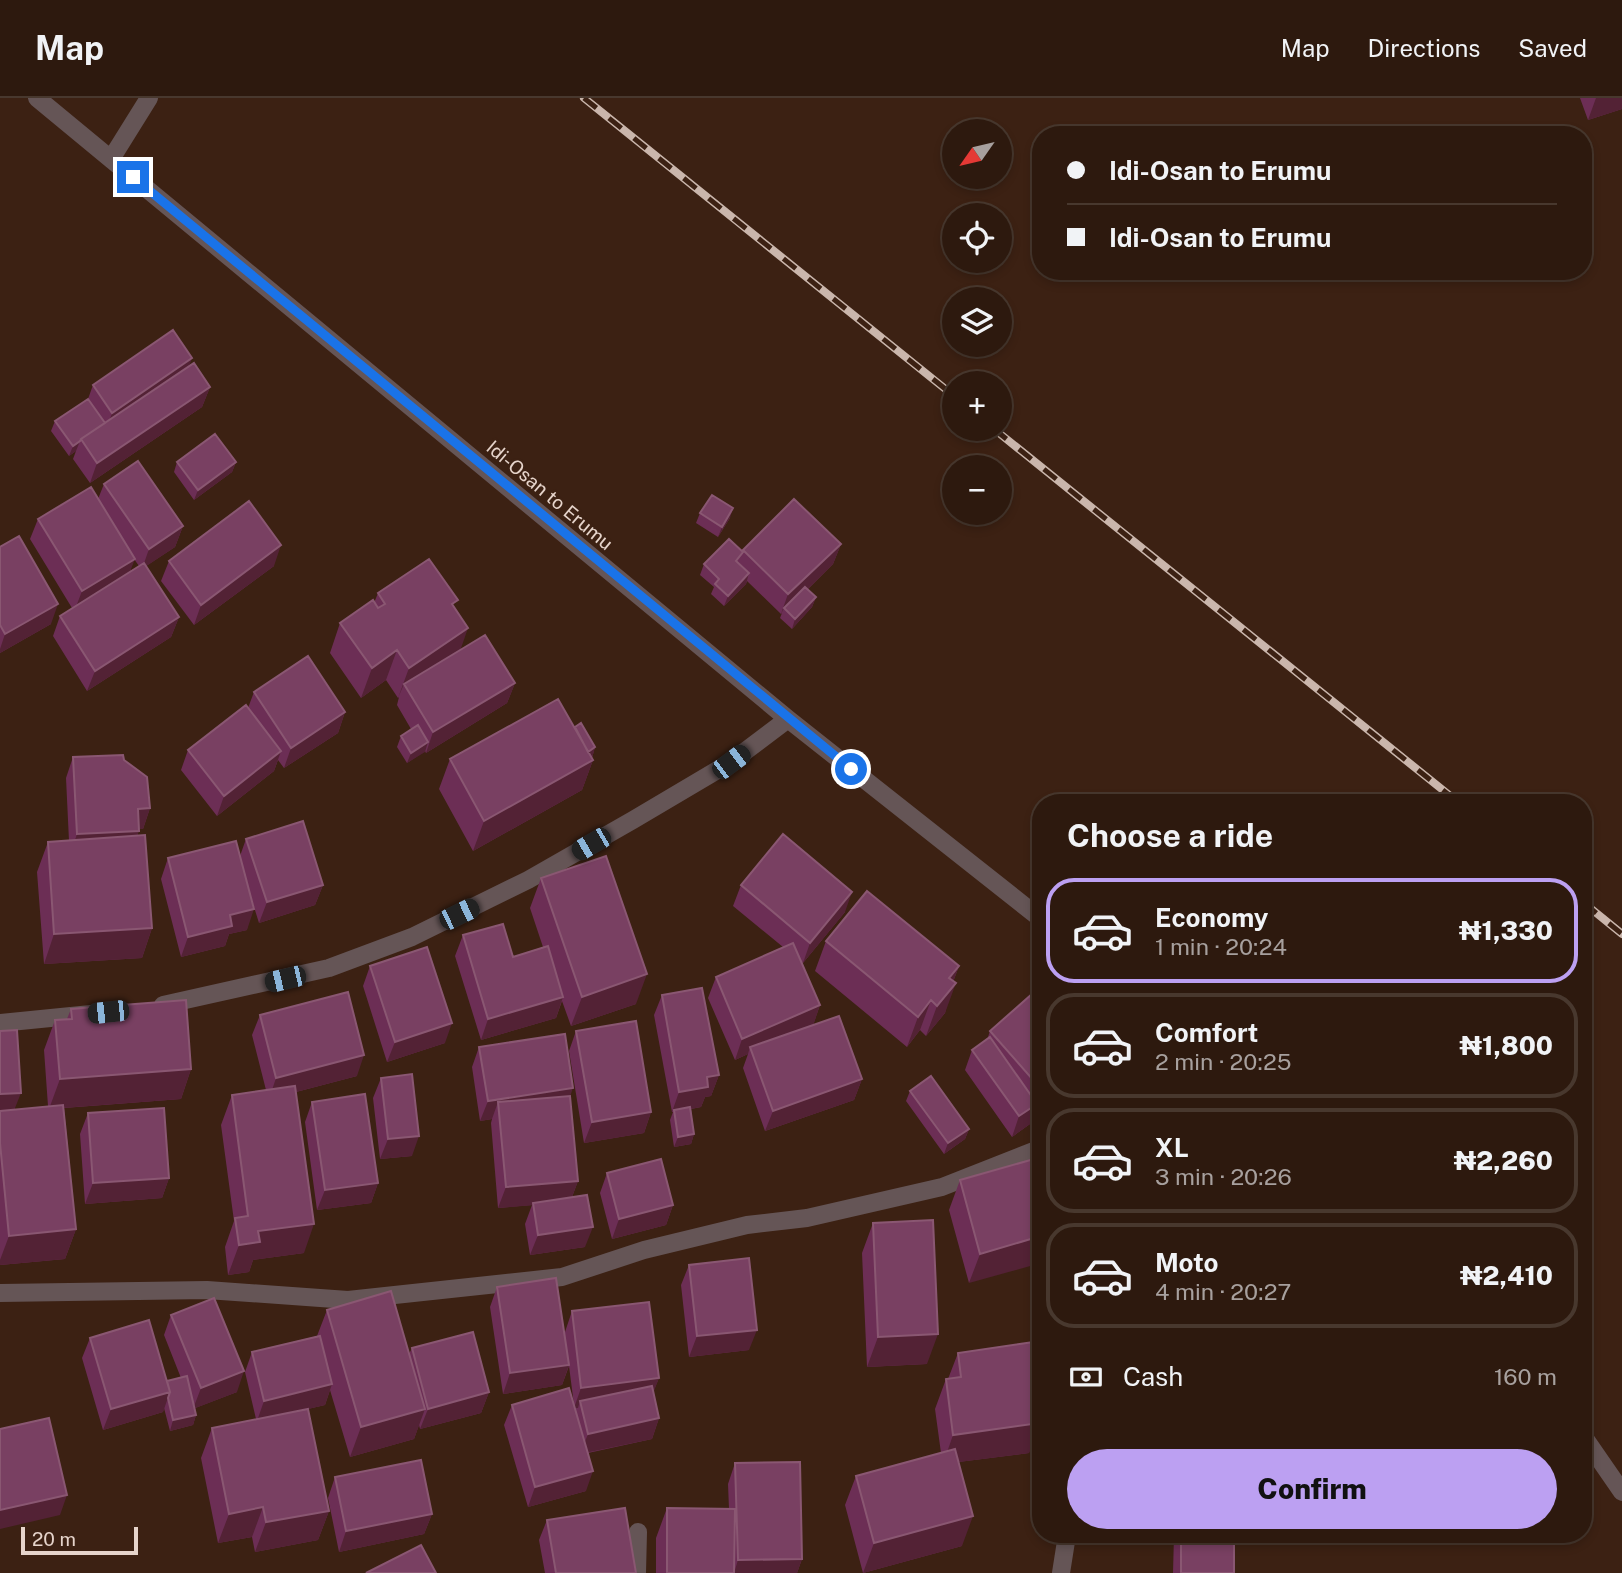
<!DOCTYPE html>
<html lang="en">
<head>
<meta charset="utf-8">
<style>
  body { margin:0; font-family:"Public Sans",sans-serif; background:#352217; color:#f1f3f6; height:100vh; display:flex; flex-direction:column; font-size:26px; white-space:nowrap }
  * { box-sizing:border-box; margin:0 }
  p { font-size:23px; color:#a7a09e }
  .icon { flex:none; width:38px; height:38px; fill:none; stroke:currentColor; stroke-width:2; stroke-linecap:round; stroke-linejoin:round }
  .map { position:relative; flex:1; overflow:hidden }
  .sheet { position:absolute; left:1032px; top:696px; width:560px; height:749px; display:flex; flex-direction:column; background:#2d190e; border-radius:28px; box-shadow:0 4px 10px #0003,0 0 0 2px #48382e }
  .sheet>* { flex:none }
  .guide { position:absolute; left:1032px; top:28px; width:560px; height:154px; border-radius:28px; box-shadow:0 4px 10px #0003,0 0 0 2px #48382e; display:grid; align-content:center; height:154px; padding:0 35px; background:#2d190e }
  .needle { width:46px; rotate:236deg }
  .tools { position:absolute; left:942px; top:21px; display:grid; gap:14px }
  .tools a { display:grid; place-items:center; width:70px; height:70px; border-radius:50%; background:#2d190e; box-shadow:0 4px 10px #0003,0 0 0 2px #48382e; font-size:35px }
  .scale { position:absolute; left:21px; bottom:18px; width:117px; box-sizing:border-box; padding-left:7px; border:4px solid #e6d4cb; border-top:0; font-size:19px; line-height:24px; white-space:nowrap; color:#e6d4cb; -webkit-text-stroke:5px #3c2113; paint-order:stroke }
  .end { position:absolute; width:32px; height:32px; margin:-16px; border:9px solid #1a73e8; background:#fff; box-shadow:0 0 0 4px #fff }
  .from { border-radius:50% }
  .car { position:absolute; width:21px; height:42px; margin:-21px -10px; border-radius:9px; box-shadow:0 0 5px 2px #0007; background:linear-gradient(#222 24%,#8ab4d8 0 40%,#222 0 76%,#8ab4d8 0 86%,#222 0) }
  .guide b { display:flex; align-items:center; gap:24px; height:66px; font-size:26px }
  .guide b+b { border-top:2px solid #48382e }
  .guide i { width:18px; height:18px; background:#f1f3f6 }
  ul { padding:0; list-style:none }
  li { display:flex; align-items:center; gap:21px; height:105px; margin:0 14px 10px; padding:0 21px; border:4px solid #48382e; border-radius:28px }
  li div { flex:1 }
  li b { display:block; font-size:26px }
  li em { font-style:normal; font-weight:800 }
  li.active { border-color:#bca0f2 }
  li>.icon { width:63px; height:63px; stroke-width:1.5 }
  h2 { padding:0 35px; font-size:32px; line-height:84px }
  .pay { display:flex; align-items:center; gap:18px; height:77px; padding:0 35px; font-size:26px }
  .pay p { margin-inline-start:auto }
  .primary-button { display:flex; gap:14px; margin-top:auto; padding:14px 35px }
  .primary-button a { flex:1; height:80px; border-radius:42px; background:#bca0f2; color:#111; font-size:28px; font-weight:800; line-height:80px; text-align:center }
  header { display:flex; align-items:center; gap:42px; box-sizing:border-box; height:98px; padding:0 35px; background:#2d190e; border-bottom:2px solid #48382e }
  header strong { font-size:33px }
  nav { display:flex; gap:38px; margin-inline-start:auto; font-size:24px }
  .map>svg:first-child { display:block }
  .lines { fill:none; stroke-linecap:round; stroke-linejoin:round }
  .street { stroke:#655556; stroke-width:18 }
  .rail-casing { stroke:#cab6ac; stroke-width:8 }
  .rail { stroke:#3c2113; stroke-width:5; stroke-dasharray:16; stroke-linecap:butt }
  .wall { fill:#6c2e55; fill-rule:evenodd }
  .shaded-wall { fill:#532235 }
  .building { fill:#794062; stroke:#8a5772; stroke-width:2 }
  .route { stroke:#1a73e8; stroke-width:9 }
  .labels { text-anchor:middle; stroke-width:5; stroke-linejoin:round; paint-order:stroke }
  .street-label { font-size:19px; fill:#e6d4cb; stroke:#3c2113 }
</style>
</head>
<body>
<header>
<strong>Map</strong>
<nav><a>Map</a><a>Directions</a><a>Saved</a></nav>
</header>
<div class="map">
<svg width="1622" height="1475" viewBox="0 0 1622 1475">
  <rect width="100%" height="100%" fill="#3c2113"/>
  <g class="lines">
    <!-- street -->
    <path class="street" d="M37,0L788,621L1041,821
      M111,61L149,0
      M163,907L329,870L412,839L528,782L633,722L731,664L788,621
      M0,925L91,916
      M0,1195L207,1192L348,1202L562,1179L644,1152L747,1127L807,1120L942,1089L1041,1050
      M1584,1339L1622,1394
      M637,1475L638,1434
      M1061,1475L1067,1437"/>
    <!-- rail casing -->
    <g class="rail-casing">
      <path id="rail" d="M584,0L954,298
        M994,331L1459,705
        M1584,805L1622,836"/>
    </g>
    <!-- rail -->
    <use href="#rail" class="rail"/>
  </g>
  <!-- wall -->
  <path class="wall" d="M1580,0H1622V11L1588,22Z
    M189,268L210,289L202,309L90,385L73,361L76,353L69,358L51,333L55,323L88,301L93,287Z
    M177,364H236L232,374L194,402L174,374Z
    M104,386L183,428L175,449L146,468L179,519L171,539L87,593L53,538L60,518L72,510L30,441L38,421L98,401ZM134,461L139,468L130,473Z
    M700,415L730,420L718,439L696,425Z
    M841,446L833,466L808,491L816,499L812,509L792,531L780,520L782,515L781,516L747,483L746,486L724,508L711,496L714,489L700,477L704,466L743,454V452Z
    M0,449L51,526L0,555Z
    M169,463L274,468L194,527L161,483Z
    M378,495L455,510L460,552L515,585L507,605L426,655L425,653L407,665L397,649L401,638L411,631L397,607L399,599L398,600L386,582L361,600L330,555L340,525L374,505Z
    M254,594L345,614L338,635L284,670L278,662L274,673L217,718L181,672L188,652L248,610Z
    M575,629L595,649L592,660L593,662L582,692L473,753L439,691L450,661Z
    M73,659L124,662L150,710L143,731H139L137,738L152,830L142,860L44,866L37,774L48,744L69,743L66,680Z
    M246,741L323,787L315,807L259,825L250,796L247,832L229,836L225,848L181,859L161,781L168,760L240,758Z
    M541,780L636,906L571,928L562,903L556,920L481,942L455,858L463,837L513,859L543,849L530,810Z
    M741,787L845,814L803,865L801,864L820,907L813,927L862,981L854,1002L765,1033L743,970L748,956L735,962L708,900L716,879L783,849L733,808Z
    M826,843L959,868L953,884L945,915L926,938L920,932L907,949L815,873Z
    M370,868L445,945L387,964L363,888Z
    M662,897L719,977L711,998L705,999L701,1009L691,1011L694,1036L691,1046L674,1049L670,1022L673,1014H672L654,917Z
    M1041,907V1020L1035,1012L1030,1026L1012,1039L965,972L972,952L987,942L990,933Z
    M71,911L191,971L181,1001L64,1010L76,1131L65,1161L0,1167V933L15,1012L48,1008L44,952L55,922L67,921Z
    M260,917L357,978L296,994L304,1155L253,1162L249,1174L228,1177L225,1149L234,1123L221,1027L232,997L266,992L252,937Z
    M576,933L651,1014L644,1035L584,1045L569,953Z
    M479,949L570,998L578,1083L572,1099L585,1149L530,1157L525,1126L532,1107L498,1110L491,1025L492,1021L480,1023L472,969Z
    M381,980L412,1058L380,1061L373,1000Z
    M910,993L969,1031L965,1041L944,1056L906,1003Z
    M312,1004L378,1085L371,1105L317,1112L305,1024Z
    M88,1015L169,1080L162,1100L85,1106L80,1036Z
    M1041,1059L969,1185L949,1112L960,1082Z
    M607,1075L673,1107L666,1127L612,1141L600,1095Z
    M873,1125L927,1266L867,1269L862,1155Z
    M689,1167L749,1252L689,1259L681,1187Z
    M497,1189L565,1234L572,1213L659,1280L653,1294L659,1320L652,1341L588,1355L586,1393L528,1409L504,1327L512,1307H574L569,1268L562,1287L503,1296L490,1209Z
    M327,1212L409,1256L412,1250L489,1294L481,1315L420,1331L419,1327L414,1341L350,1359L330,1292L325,1307L299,1313L329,1413L318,1442L255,1454L252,1439L218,1445L201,1360L212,1330L256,1321L245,1274L252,1254L317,1238Z
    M171,1217L237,1294L195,1310L196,1317L193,1327L170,1333L164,1310L163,1314L103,1332L82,1260L90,1240L167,1283L181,1280L164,1237Z
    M958,1255L1039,1314L1029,1355L958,1364L962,1448L863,1475L845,1407L856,1378L941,1355L935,1311L946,1281H948Z
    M735,1365L802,1461L797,1475H656V1440L667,1410L729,1411L728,1386Z
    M335,1379L432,1416L424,1436L339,1454L328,1400Z
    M547,1422L636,1475H544H545L539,1442Z
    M1174,1437H1234V1475H1173Z"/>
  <!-- shaded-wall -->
  <path class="shaded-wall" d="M1596,0H1622V11L1588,22Z
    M192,260L185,280L105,336L112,315Z
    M210,289L202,309L90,385L97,365Z
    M80,343L76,353L69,358L73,348Z
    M236,364L232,374L194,402L198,392Z
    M733,410L730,420L718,439L722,429Z
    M183,428L175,449L142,471L149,451Z
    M841,446L833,466L786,512L784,510L781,516L788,496Z
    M281,447L274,468L194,527L201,507Z
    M135,461L127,481L74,514L82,493Z
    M749,475L746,486L724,508L728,498Z
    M816,499L812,509L792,531L795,521Z
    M58,506L51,526L0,555V551L5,536Z
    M179,519L171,539L87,593L95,573Z
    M468,530L458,559L404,586L398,600L409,570Z
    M397,552L386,582L361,600L372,570Z
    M515,585L507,605L426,655L433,634Z
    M345,614L338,635L284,670L291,650Z
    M428,644L425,654L407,665L411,655Z
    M595,649L592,660H578Z
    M281,653L274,673L217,718L224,698Z
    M593,662L582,692L473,753L484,723Z
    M150,710L143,731H130L138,711Z
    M139,733L132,754L70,757L77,736Z
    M323,787L315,807L259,825L267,804Z
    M852,794L845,814L803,865L810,845Z
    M254,811L247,832L229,836L225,848L181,859L188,839L230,817Z
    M152,830L142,860L44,866L54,836Z
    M959,868L950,892L956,885L945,915L926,938L937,908L949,880Z
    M647,876L636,906L571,928L582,899Z
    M563,899L556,920L481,942L488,921Z
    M931,902L920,932L907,949L918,919Z
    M820,907L813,928L750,949L748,956L735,962L742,941Z
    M452,925L445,945L387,964L395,944Z
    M364,957L357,978L269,1001L276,980Z
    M191,971L181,1001L49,1011L60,981Z
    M719,977L711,998L705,999L701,1009L674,1014V1012L672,1014L679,994L707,979Z
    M862,981L854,1002L765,1033L773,1013Z
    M573,990L566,1010L498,1004L492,1021L480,1023L488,1003Z
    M21,995L13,1015L0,1016V996Z
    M1037,1006L1030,1026L1012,1039L1019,1018Z
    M651,1014L644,1035L584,1045L592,1024Z
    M969,1031L965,1041L944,1056L948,1045Z
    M694,1036L691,1046L674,1049L678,1039Z
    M419,1038L412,1058L380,1061L388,1041Z
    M169,1080L162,1100L85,1106L93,1085Z
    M578,1083L570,1104L498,1110L506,1089Z
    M378,1085L371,1105L317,1112L325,1092Z
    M673,1107L666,1127L612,1141L619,1121Z
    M314,1126L304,1155L253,1162L249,1174L228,1177L239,1147L258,1133Z
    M593,1129L585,1149L530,1157L538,1137Z
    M76,1131L65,1161L0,1167V1162L9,1138Z
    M1041,1138V1165L969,1185L980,1156Z
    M757,1232L749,1252L689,1259L697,1238Z
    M938,1236L927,1266L867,1269L878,1239Z
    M569,1267L562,1287L503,1296L510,1275Z
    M244,1273L237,1294L193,1311L201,1290Z
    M659,1280L651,1301L580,1303L578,1310H574L581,1290Z
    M332,1286L325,1307L257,1323L264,1303Z
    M1041,1290V1306L1037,1319L1036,1291Z
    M170,1294L163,1314L103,1332L111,1311Z
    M489,1294L481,1315L420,1331L428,1311Z
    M425,1311L414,1341L350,1359L361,1329Z
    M196,1317L193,1327L170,1333L173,1322Z
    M659,1320L652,1341L580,1356L588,1336Z
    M1040,1325L1029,1355L943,1366L953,1337Z
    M593,1373L586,1393L528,1409L535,1389Z
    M67,1397L60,1417L0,1431V1412Z
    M263,1409L252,1439L218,1445L229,1416Z
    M329,1413L318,1442L255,1454L266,1424Z
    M432,1416L424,1436L339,1454L346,1433Z
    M973,1418L962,1448L863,1475L874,1445Z
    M802,1461L797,1475H734L738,1462Z"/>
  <!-- building -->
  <path class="building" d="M173,232L192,260L112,315L93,287Z
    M194,265L210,289L97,365L81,341Z
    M88,301L105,325L81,341L80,343L73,348L55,323Z
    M215,336L236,364L198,392L177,364Z
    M138,363L183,428L149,451L104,386Z
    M91,389L135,461L82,493L38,421Z
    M712,397L733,410L722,429L700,415Z
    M794,401L841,446L788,496L743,452Z
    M249,403L281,447L201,507L169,463Z
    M19,438L58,506L5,536L0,527V449Z
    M729,441L743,454L736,463L749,475L728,498L715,486L719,481L704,466Z
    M429,461L458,502L452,506L468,530L409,570L397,552L372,570L340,525L373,502L378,510L385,506L378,495Z
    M144,465L179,519L95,573L60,518Z
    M805,489L816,499L795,521L784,510Z
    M485,537L515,585L433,634L404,586Z
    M308,558L345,614L291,650L254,594Z
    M558,601L593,662L484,723L450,661Z
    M246,607L281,653L224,698L188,652Z
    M581,625L595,649L588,654L575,629Z
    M418,627L428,644L411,655L401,638Z
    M123,657L124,662L147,679L150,710L138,711L139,733L77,736L73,659Z
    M303,723L323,787L267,804L246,741Z
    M783,736L852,794L810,845L741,787Z
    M145,737L152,830L54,836L48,744Z
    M236,743L254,811L230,817L232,828L188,839L168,760Z
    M606,758L647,876L582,899L541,780Z
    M867,793L959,868L949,880L956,885L937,908L931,902L918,919L826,843Z
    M503,826L513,859L548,848L563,899L488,921L463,837Z
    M793,845L820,907L742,941L716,879Z
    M427,849L452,925L395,944L370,868Z
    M702,890L719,977L707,979L708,989L679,994L662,897Z
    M348,894L364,957L276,980L260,917Z
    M1032,896L1041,907V991L990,933Z
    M186,902L191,971L60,981L55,922L72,921L71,911Z
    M839,918L862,981L773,1013L750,949Z
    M636,923L651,1014L592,1024L576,933Z
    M17,932L21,995L0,996V933Z
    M565,936L573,990L488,1003L479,949Z
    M990,939L1037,1006L1019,1018L972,952Z
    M412,976L419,1038L388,1041L381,980Z
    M931,978L969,1031L948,1045L910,993Z
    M295,988L314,1126L258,1133L260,1144L239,1147L235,1120L248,1118L232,997Z
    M365,996L378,1085L325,1092L312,1004Z
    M570,998L578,1083L506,1089L498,1004Z
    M63,1007L76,1131L9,1138L0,1045V1013Z
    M690,1009L694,1036L678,1039L674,1012Z
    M164,1010L169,1080L93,1085L88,1015Z
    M1041,1059V1138L980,1156L960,1082Z
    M661,1061L673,1107L619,1121L607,1075Z
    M587,1097L593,1129L538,1137L533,1105Z
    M933,1122L938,1236L878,1239L873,1125Z
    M749,1160L757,1232L697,1238L689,1167Z
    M556,1180L569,1267L510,1275L497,1189Z
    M391,1193L425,1311L361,1329L327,1212Z
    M214,1200L244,1273L201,1290L171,1217Z
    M649,1204L659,1280L581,1290L572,1213Z
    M149,1222L170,1294L111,1311L90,1240Z
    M473,1234L489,1294L428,1311L412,1250Z
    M320,1238L332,1286L264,1303L252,1254Z
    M1041,1243V1290L1036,1291L1040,1325L953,1337L946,1281L961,1279L958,1255Z
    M187,1278L196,1317L173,1322L168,1300L170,1294L167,1283Z
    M652,1288L659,1320L588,1336L580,1303Z
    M569,1290L593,1373L535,1389L512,1307Z
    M308,1311L329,1413L266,1424L263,1409L229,1416L212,1330Z
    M49,1320L67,1397L0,1412V1331Z
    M955,1351L973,1418L874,1445L856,1378Z
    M421,1362L432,1416L346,1433L335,1379Z
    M800,1364L802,1461L738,1462L735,1365Z
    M625,1410L636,1475H556L547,1422Z
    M667,1410L735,1411L734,1475H667Z
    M1181,1437H1234V1475H1181Z
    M421,1447L436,1475H366Z"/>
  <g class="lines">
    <!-- route -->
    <path class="route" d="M133,79L851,671"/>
  </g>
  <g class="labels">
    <!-- street labels -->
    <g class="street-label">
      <text transform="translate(550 397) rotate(40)" y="7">Idi-Osan to Erumu</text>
    </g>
  </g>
</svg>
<div class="tools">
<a><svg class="needle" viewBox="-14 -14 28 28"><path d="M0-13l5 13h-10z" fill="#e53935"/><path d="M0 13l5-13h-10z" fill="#a7a09e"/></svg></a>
<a><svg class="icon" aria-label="locate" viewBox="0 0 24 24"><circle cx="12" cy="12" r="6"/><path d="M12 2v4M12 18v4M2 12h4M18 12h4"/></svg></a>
<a><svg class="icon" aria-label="layers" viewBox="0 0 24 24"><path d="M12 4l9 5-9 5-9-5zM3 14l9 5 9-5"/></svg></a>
<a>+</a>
<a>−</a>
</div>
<div class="scale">20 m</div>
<i class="end from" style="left:851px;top:671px"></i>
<i class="end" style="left:133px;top:79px"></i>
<i class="car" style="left:731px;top:664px;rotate:53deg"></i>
<i class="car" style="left:591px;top:746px;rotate:240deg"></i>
<i class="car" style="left:459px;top:816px;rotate:64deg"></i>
<i class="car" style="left:285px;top:881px;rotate:257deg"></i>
<i class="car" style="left:108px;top:914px;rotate:264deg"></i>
<div class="guide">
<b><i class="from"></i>Idi-Osan to Erumu</b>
<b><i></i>Idi-Osan to Erumu</b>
</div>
<section class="sheet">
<h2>Choose a ride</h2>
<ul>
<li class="active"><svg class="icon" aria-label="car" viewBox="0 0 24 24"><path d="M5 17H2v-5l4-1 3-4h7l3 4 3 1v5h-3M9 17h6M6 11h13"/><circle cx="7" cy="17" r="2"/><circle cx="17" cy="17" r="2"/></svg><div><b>Economy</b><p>1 min · 20:24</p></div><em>₦1,330</em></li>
<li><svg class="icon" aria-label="car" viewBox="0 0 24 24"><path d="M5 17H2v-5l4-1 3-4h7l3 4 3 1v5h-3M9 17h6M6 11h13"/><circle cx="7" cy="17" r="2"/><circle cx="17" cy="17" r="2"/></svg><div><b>Comfort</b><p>2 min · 20:25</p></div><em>₦1,800</em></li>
<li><svg class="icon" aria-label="car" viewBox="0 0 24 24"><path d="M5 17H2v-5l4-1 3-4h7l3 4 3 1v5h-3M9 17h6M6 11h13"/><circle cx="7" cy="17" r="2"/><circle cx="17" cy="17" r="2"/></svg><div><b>XL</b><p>3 min · 20:26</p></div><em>₦2,260</em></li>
<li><svg class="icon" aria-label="car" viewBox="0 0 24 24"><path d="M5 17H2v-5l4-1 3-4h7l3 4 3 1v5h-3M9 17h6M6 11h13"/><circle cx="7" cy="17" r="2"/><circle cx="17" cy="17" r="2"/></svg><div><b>Moto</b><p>4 min · 20:27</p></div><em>₦2,410</em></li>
</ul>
<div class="pay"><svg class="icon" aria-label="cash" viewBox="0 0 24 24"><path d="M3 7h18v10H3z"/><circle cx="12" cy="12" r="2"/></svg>Cash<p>160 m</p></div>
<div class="primary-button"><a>Confirm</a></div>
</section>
</div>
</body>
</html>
